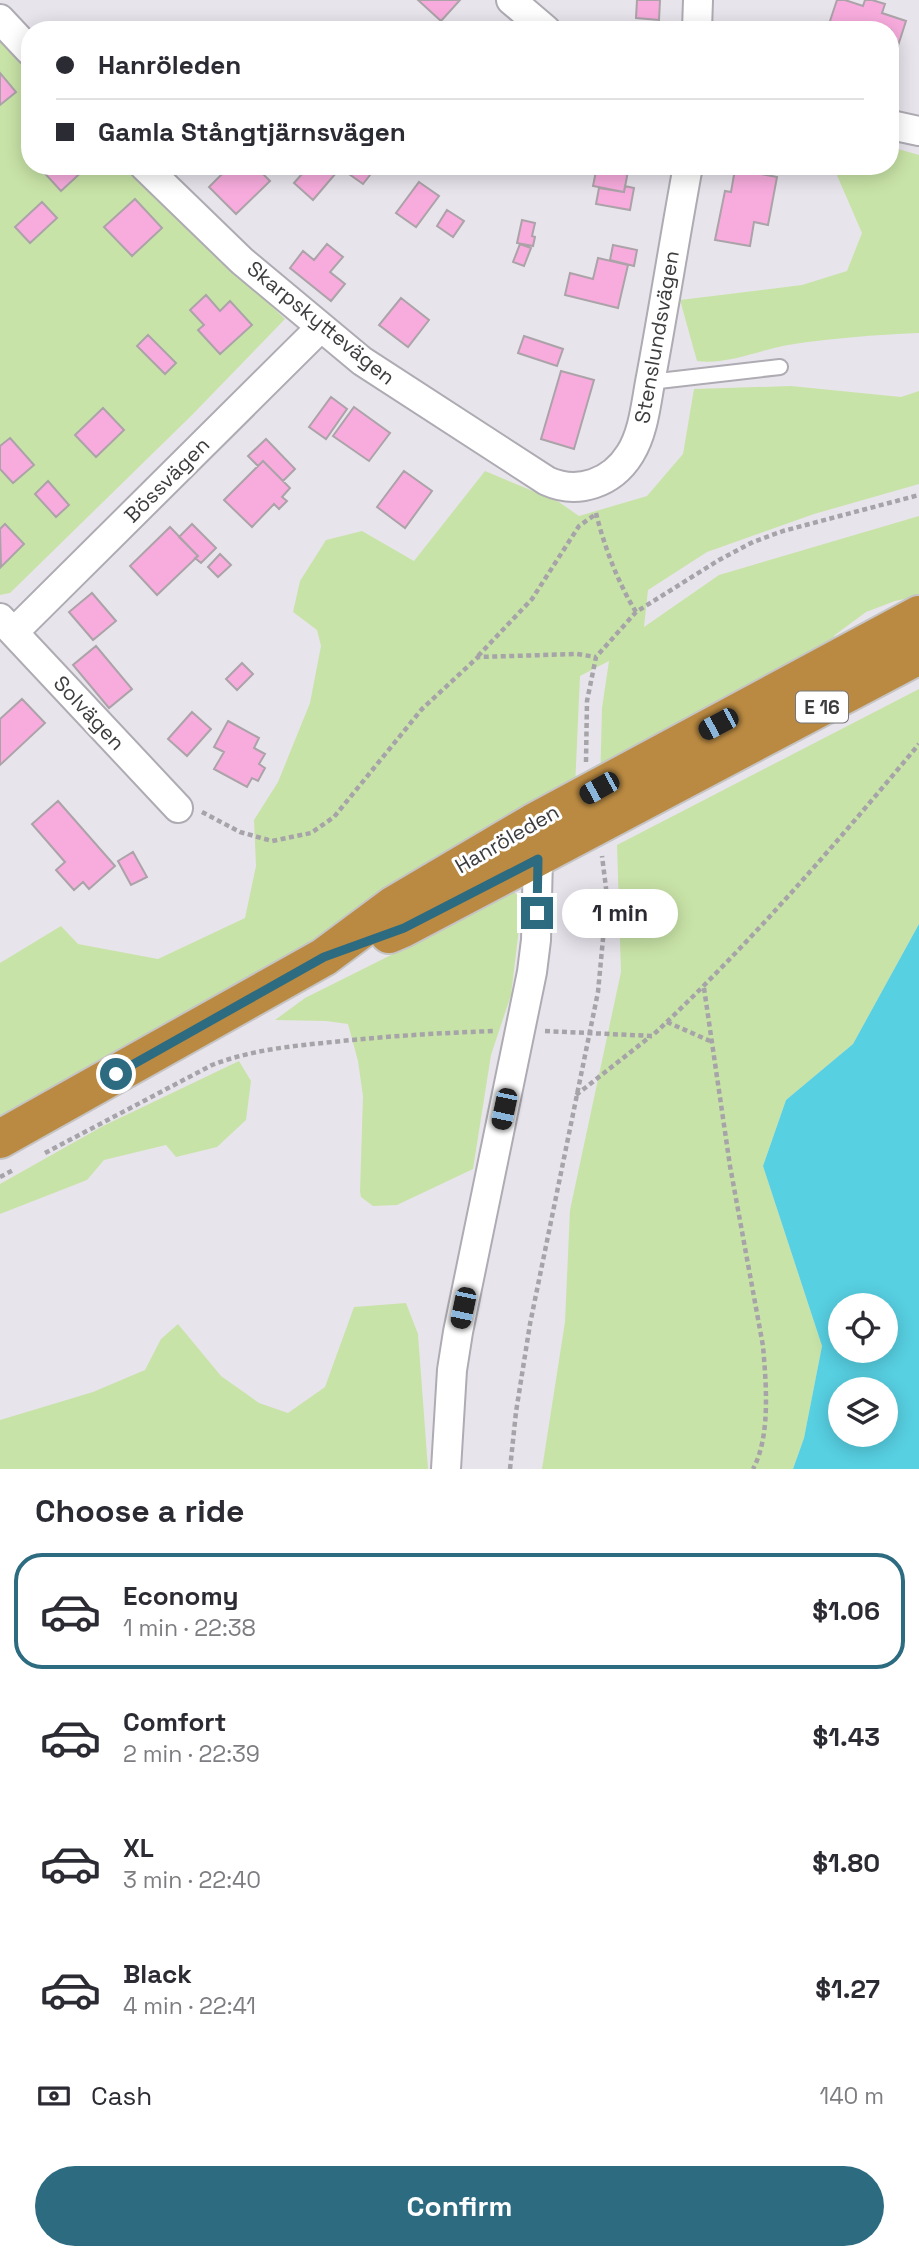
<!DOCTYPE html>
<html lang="en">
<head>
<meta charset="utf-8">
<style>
  body { margin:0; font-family:"Space Grotesk",sans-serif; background:#f2f2f3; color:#2b2b33; height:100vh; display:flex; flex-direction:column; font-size:26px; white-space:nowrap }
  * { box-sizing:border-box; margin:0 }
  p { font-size:23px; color:#7c7c81 }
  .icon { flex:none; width:38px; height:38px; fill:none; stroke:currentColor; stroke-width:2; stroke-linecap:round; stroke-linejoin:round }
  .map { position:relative; height:1469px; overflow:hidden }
  .details { display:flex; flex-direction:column; background:#fff; flex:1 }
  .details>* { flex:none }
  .top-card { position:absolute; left:21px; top:21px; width:878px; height:154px; border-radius:28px; box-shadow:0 4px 18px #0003; display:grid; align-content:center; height:154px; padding:0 35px; background:#fff }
  .controls { position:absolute; left:828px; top:1293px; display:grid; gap:14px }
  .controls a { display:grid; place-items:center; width:70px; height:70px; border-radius:50%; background:#fff; box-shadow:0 4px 18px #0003; font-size:35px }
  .end { position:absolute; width:32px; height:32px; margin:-16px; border:9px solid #2c6b80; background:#fff; box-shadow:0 0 0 4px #fff }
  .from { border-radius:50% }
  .bubble { position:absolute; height:49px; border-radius:24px; background:#fff; box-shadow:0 4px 18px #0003; font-size:23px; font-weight:700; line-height:49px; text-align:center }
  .car { position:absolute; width:21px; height:42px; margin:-21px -10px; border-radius:9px; box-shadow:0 0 5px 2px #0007; background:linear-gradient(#222 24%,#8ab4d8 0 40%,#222 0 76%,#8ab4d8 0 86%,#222 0) }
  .top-card b { display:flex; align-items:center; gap:24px; height:66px; font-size:26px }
  .top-card b+b { border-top:2px solid #e1e1e2 }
  .top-card i { width:18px; height:18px; background:#2b2b33 }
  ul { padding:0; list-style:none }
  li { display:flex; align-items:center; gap:21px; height:116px; margin:0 14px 10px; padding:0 21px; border:4px solid transparent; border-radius:28px }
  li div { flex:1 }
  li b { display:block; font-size:26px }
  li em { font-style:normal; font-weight:700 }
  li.on { border-color:#2c6b80 }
  li>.icon { width:63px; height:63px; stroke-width:1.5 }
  h2 { padding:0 35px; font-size:32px; line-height:84px }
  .pay { display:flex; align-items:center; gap:18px; height:77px; padding:0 35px; font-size:26px }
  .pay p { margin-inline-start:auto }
  .action { display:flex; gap:14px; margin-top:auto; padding:14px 35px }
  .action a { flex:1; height:80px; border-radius:42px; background:#2c6b80; color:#fff; font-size:28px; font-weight:700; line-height:80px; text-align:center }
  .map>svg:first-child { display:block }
  .green { fill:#c8e3a7 }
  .water { fill:#57d0e2; fill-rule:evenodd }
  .building { fill:#f8acde; stroke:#aba3a8; stroke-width:2 }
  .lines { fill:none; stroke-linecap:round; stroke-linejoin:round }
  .lane-casing { stroke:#aeabb3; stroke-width:18 }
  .street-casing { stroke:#aeabb3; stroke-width:32 }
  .highway-casing { stroke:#c5c4c5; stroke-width:42 }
  .path { stroke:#a6a3a9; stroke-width:4.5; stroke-dasharray:5 3.5; stroke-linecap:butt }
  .lane { stroke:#fff; stroke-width:14 }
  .street { stroke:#fff; stroke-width:28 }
  .highway { stroke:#ba8a42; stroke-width:38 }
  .route { stroke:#2c6b80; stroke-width:9 }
  .labels { text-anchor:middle; stroke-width:6; stroke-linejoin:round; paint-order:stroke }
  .shield { fill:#fff; stroke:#777679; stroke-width:2 }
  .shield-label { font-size:19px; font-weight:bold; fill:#3d3c3f }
  .street-label { font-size:21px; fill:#3d3c3f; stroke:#fff }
</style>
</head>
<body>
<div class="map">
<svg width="919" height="1469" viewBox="0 0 919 1469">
  <rect width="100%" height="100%" fill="#e8e4ec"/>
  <!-- green -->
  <path class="green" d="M0,41L30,71V166H125L285,319L192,415L10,593L0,595Z
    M891,147L919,155V333C875,335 831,338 788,345C759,350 727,365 697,361L680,300L802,285L847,271L862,233L833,166H891Z
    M791,386L901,397L919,391V484L814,514L707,552L648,590L644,627L719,575L919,516V596L895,601L866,612L835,635L812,672L600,788L602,708L609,661L580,676L574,810L0,1127V963L61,926L78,944L158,959L245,918L256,866L254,820L278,782L310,703L321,646L317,630L293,612L300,581L326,540L362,531L414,561L485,471L559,502L579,516L647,496L683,454L694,389Z
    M919,689V924L853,1044L786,1100L763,1166L822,1346L804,1438L793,1469H542L565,1322L570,1210L621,972L617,845Z
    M507,892L516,893L520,902V920L511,995L491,1055L473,1169L397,1205L373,1206L361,1197L360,1192L363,1096L358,1061L348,1024L326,1021L275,1020L305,998L397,952Z
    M239,1061L251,1081L246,1120L217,1147L176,1157L166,1145L104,1160L87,1180L0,1214V1184L103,1126Z
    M406,1303L418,1334L428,1469H0V1420L93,1392L145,1370L161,1339L178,1324L221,1376L259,1403L288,1413L325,1387L354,1307Z"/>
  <!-- water -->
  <path class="water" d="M919,924V1469H793L804,1438L822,1346L763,1166L786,1100L853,1044ZM840,1306H886V1351H840ZM840,1390H886V1435H840Z"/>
  <!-- building -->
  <path class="building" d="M418,0H460L441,21Z
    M637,0H660L659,20L636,18Z
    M837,0H845L863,6L865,0H872L885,4L882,13L906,21L895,55L891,54V30H827Z
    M0,73L16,92L0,105Z
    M40,166H88L61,191L39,167Z
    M230,166H255L270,181L236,214L209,187Z
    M309,166H342L313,200L294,183Z
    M355,166H377L363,184L349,174Z
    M597,166H629L624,192L593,186Z
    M735,169L777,177L768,225L754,222L750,246L715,240L725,191L731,192Z
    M419,182L439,196L416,227L396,213Z
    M625,186L634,188L630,210L596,204L599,188L624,192Z
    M135,199L162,228L132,256L104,227Z
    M42,202L57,218L30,243L15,227Z
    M447,210L464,221L453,237L437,226Z
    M522,220L535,223L532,236L535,237L533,246L517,243Z
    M327,244L343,257L330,272L345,284L331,301L290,268L303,251L314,260Z
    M520,244L531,248L524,266L513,262Z
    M613,245L637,250L634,266L610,260Z
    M598,258L628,265L618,308L565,295L570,273L593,279Z
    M206,295L220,311L230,301L252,325L220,354L198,330L204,325L190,310Z
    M401,298L429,320L408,347L379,325Z
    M148,335L176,363L165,374L137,346Z
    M524,336L563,349L557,366L518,353Z
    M561,371L594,380L574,449L541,439Z
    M331,397L347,409L326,439L309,427Z
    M354,407L390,433L369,461L333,436Z
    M103,408L124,430L96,457L75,435Z
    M10,438L34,465L13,483L0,469V446Z
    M266,439L295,469L283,481L263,461L258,466L248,456Z
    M263,461L290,488L282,497L287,501L279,509L274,504L252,527L224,500Z
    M404,471L432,491L405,528L377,507Z
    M48,481L69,505L56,517L35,494Z
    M5,524L24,544L1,567L0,529Z
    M192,524L216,548L201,563L195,558L198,556L179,537Z
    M170,527L198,556L157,595L130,566Z
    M220,554L231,565L218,577L208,567Z
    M92,593L116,621L93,640L69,612Z
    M96,646L132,689L109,708L73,665Z
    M242,663L253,674L237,690L226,679Z
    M22,699L45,723L0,765V719Z
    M192,712L211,729L187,756L168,739Z
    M228,721L259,738L254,748L265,754L259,764L265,768L258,781L252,778L247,787L214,769L224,752L214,747Z
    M58,801L115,866L89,889L83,882L74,890L56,870L65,862L32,824Z
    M133,852L147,877L131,885L118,861Z"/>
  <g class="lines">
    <!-- lane casing -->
    <g class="lane-casing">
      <path id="lane" d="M650,382L780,367"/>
    </g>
    <!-- street casing -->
    <g class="street-casing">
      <path id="street" d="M511,0L546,30
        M0,19L30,51
        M697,30L698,0
        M891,125L919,131
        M144,166L242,261L362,361L547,481C578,495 612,483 630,454C644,432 646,402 651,377C664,307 675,236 688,166
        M0,618L178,808
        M14,632L321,327
        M446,1469L452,1370L458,1332L532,972L536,940L538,858"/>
    </g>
    <!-- highway casing -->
    <g class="highway-casing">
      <path id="highway" d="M389,934L403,928L919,655
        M0,1139L324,957L394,905L533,823L919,615"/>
    </g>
    <!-- path -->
    <path class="path" d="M596,513C604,546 618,583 636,612
      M478,656L532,599L579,526L596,514
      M586,762L587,701L596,657L636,612L719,560L753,542L783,531L919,495
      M202,812L240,832L272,841L311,833L334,817L422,709L478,657L577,654L596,657
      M704,988L730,1166L763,1346C766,1382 771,1436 753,1469
      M667,1022L710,1041
      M545,1031L652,1036C748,946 835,845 919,744
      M576,1095L651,1036
      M45,1153L212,1065C251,1050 291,1046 333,1042C387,1036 440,1033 494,1031
      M0,1177L15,1169
      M510,1469L516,1412L530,1324L598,992L607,896L602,856"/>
    <!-- lane -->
    <use href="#lane" class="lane"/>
    <!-- street -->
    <use href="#street" class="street"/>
    <!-- highway -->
    <use href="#highway" class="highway"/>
  </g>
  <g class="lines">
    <!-- route -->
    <path class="route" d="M116,1074L324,957L404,928L538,859L537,913"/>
  </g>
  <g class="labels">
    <!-- shield labels -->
    <rect class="shield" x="796" y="691.5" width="52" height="31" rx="5"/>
    <g class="shield-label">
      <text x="822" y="714">E 16</text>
    </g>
    <!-- street labels -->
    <g class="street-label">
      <text transform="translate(321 323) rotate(39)" y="7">Skarpskyttevägen</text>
      <text transform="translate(657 337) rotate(-80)" y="7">Stenslundsvägen</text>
      <text transform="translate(167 480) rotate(-45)" y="7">Bössvägen</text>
      <text transform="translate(89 713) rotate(47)" y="7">Solvägen</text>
      <text transform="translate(507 839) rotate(-30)" y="7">Hanröleden</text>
    </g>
  </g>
</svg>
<div class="controls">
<a><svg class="icon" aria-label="locate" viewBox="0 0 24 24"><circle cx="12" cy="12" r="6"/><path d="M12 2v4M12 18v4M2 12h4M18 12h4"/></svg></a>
<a><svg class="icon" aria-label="layers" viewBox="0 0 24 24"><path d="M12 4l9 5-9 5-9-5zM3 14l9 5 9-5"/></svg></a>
</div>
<i class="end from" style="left:116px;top:1074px"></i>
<i class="end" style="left:537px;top:913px"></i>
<div class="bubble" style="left:562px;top:889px;width:116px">1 min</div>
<i class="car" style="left:718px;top:724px;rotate:242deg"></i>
<i class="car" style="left:599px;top:788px;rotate:241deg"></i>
<i class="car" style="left:504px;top:1109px;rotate:192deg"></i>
<i class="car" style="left:463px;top:1308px;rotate:192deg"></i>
<div class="top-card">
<b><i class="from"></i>Hanröleden</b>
<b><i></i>Gamla Stångtjärnsvägen</b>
</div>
</div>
<section class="details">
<h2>Choose a ride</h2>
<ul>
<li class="on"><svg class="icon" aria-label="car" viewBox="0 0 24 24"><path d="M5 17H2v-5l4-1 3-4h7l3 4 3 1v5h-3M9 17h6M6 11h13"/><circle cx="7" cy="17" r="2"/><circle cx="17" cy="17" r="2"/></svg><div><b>Economy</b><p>1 min · 22:38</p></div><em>$1.06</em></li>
<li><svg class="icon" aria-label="car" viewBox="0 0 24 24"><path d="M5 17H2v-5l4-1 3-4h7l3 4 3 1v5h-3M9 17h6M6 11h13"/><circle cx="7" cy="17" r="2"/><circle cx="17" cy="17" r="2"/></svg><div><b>Comfort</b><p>2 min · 22:39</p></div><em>$1.43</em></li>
<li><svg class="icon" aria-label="car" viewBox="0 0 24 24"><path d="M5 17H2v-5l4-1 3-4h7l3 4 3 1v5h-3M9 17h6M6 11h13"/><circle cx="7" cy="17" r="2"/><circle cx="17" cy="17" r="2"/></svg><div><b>XL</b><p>3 min · 22:40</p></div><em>$1.80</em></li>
<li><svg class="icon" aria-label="car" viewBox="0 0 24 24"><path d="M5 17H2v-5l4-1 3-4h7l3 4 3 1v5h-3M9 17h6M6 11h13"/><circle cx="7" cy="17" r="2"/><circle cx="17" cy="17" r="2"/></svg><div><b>Black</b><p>4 min · 22:41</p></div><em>$1.27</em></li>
</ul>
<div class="pay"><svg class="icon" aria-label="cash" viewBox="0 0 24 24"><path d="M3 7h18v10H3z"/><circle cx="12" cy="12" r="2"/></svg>Cash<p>140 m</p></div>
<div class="action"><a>Confirm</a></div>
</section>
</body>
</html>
